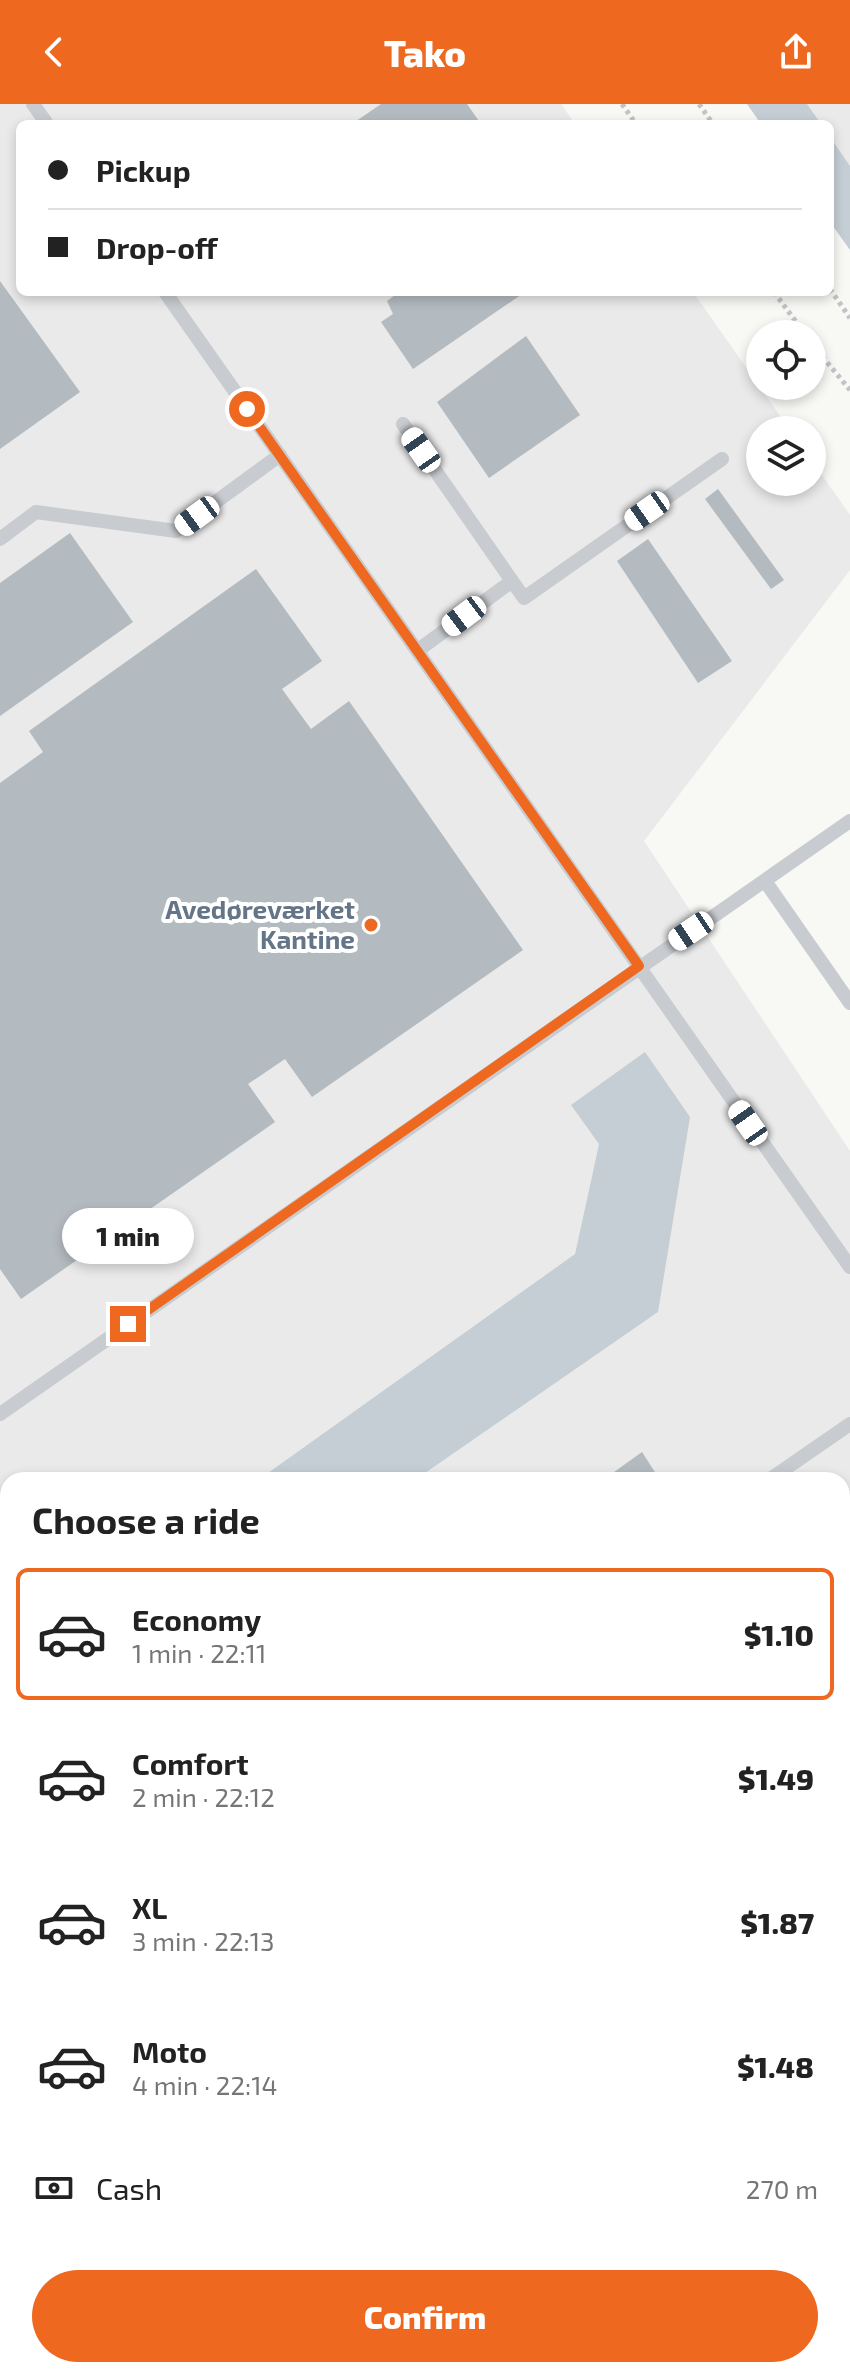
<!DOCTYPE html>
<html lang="en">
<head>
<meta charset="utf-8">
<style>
  body { margin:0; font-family:"Exo 2",sans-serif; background:#f6f6f6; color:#222; height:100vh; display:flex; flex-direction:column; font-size:30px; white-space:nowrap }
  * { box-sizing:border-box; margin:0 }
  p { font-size:26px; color:#767676 }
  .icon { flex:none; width:44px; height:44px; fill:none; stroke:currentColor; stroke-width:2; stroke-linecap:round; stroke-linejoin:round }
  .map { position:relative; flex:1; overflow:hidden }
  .side { position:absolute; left:0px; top:1368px; width:850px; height:906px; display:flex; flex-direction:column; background:#fff; border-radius:24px 24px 0 0; box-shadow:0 4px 12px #0003 }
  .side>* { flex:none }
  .guide { position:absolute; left:16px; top:16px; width:818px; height:176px; border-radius:12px; box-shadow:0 4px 12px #0003; display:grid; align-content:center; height:176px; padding:0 32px; background:#fff }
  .tools { position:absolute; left:746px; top:216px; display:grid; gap:16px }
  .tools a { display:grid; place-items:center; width:80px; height:80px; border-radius:50%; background:#fff; box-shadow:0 4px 12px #0003; font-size:40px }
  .end { position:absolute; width:36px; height:36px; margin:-18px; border:10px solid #ee6820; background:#fff; box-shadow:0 0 0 4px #fff }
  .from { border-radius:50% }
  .bubble { position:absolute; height:56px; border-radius:28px; background:#fff; box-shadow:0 4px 12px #0003; font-size:26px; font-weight:800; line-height:56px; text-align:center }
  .car { position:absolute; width:24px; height:48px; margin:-24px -12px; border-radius:10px; box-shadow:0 0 6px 2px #0007; background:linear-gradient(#fff 24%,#345 0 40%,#fff 0 76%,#345 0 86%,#fff 0) }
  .guide b { display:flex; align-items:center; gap:28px; height:76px; font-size:30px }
  .guide b+b { border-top:2px solid #e0e0e0 }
  .guide i { width:20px; height:20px; background:#222 }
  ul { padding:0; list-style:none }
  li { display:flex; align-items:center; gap:24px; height:132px; margin:0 16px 12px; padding:0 16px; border:4px solid transparent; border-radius:12px }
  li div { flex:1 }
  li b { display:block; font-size:30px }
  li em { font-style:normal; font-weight:800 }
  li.active { border-color:#ee6820 }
  li>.icon { width:72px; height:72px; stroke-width:1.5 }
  h2 { padding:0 32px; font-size:36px; line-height:96px }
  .pay { display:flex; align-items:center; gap:20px; height:88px; padding:0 32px; font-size:30px }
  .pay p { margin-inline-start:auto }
  .button { display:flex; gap:16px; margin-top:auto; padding:16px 32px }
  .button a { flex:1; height:92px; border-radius:48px; background:#ee6820; color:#fff; font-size:32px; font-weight:800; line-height:92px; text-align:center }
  header { display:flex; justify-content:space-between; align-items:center; height:104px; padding:0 32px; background:#ee6820; color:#fff; font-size:36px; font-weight:800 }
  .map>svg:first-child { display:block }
  .built { fill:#e9eae9 }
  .water { fill:#c4ced4 }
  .building { fill:#b3bac0 }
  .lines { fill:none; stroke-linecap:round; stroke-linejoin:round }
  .path { stroke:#c1c3c6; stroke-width:5; stroke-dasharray:4 4; stroke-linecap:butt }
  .service { stroke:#c8cbcf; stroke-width:14 }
  .route { stroke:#ee6820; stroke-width:10 }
  .poi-dot { fill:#ee6820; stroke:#fff; stroke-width:3 }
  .labels { text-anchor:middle; stroke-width:8; stroke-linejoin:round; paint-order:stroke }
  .poi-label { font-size:26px; font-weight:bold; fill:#657588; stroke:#fff; text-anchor:end }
</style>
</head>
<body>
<header><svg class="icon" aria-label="back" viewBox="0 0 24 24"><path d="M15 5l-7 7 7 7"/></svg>Tako<svg class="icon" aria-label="share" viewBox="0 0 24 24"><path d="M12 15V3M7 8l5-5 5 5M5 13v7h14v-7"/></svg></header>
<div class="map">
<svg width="850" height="2273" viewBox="0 0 850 2273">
  <rect width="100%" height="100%" fill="#f8f8f5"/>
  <!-- built -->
  <path class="built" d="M0,0H561L575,20H20V188H693L790,326H760V378H812V357L850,411V466L644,737L850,1047V2273H0V1664L8,1659V2266H842V1376H415L658,1208L599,1040L575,1150L258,1376H8V1554L0,1560Z
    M761,0H850V126L830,97V20H775Z"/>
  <!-- water -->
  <path class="water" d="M747,0H807L821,20H761Z
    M830,33L850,62V146L830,118Z
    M645,948L690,1013L658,1208L415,1376H258L575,1150L599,1040L571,1001Z
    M8,1554V1659L0,1664V1560Z"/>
  <!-- building -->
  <path class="building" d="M381,0H467L481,20H352Z
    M0,177L80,288L0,345Z
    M399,188H525L413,265L381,218L393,210L387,197Z
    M526,232L580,311L489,374L437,298Z
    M718,385L784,476L771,485L705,395Z
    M70,429L133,518L0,612V479Z
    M648,435L732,557L698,579L617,457Z
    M256,465L322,557L282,585L311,625L349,597L523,846L312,993L285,955L248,980L275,1018L21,1195L0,1165V679L43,648L29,627Z
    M642,1348L660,1376H603Z
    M842,1384L850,1396V1449L842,1452Z
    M34,2266H160L150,2273H39Z"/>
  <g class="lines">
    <!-- path -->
    <path class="path" d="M622,0L636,20
      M699,0L713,20
      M830,185L850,214
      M774,188L805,230
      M812,240L850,286"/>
    <!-- service -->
    <path class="service" d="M33,0L47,20
      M165,188L850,1163
      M403,320L512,477
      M0,435L36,408L176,427L280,351
      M417,547L512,477L524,494L722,355
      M765,777L850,899
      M0,1310L850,717
      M769,1376L850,1320
      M0,1658L8,1670
      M842,1773L850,1767
      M0,1798L8,1781"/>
  </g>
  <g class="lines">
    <!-- route -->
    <path class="route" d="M128,1220L639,862L247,305"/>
  </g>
  <!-- markers -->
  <circle class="poi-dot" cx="371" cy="821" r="8"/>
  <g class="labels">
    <!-- poi labels -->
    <g class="poi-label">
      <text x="355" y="815">Avedøreværket<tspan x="355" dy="30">Kantine</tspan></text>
    </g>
  </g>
</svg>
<div class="tools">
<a><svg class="icon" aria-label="locate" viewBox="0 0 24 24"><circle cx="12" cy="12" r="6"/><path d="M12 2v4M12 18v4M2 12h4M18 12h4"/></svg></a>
<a><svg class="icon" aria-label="layers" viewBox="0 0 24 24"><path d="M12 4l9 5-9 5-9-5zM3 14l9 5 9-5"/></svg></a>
</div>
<i class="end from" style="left:247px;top:305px"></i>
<i class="end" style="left:128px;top:1220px"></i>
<div class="bubble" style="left:62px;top:1104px;width:132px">1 min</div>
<i class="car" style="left:421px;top:346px;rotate:325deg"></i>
<i class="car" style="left:647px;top:407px;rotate:235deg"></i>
<i class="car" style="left:197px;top:412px;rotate:234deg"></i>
<i class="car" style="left:464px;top:512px;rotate:233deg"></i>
<i class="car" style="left:691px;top:827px;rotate:236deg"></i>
<i class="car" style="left:748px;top:1019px;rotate:325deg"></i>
<div class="guide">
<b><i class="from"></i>Pickup</b>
<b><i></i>Drop-off</b>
</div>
<section class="side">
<h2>Choose a ride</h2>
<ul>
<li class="active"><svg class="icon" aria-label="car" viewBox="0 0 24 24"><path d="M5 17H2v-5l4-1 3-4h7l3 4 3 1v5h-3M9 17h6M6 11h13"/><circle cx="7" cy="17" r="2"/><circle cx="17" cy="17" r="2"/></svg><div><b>Economy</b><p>1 min · 22:11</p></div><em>$1.10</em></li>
<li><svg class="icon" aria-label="car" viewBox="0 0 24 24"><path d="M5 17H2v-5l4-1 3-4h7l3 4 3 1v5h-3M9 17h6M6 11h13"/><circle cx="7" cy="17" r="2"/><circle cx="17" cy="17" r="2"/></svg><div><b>Comfort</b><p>2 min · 22:12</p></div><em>$1.49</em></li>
<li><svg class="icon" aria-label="car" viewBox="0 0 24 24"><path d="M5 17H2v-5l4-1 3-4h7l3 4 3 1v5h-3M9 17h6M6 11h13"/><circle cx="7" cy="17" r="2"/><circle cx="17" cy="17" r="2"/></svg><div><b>XL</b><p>3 min · 22:13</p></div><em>$1.87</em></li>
<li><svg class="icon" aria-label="car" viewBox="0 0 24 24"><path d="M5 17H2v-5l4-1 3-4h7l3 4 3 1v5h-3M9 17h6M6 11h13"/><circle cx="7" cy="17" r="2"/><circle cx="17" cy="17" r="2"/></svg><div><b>Moto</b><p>4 min · 22:14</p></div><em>$1.48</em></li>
</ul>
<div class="pay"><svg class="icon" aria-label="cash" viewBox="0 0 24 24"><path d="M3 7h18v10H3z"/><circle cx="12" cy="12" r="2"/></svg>Cash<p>270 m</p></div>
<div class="button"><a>Confirm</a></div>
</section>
</div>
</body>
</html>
